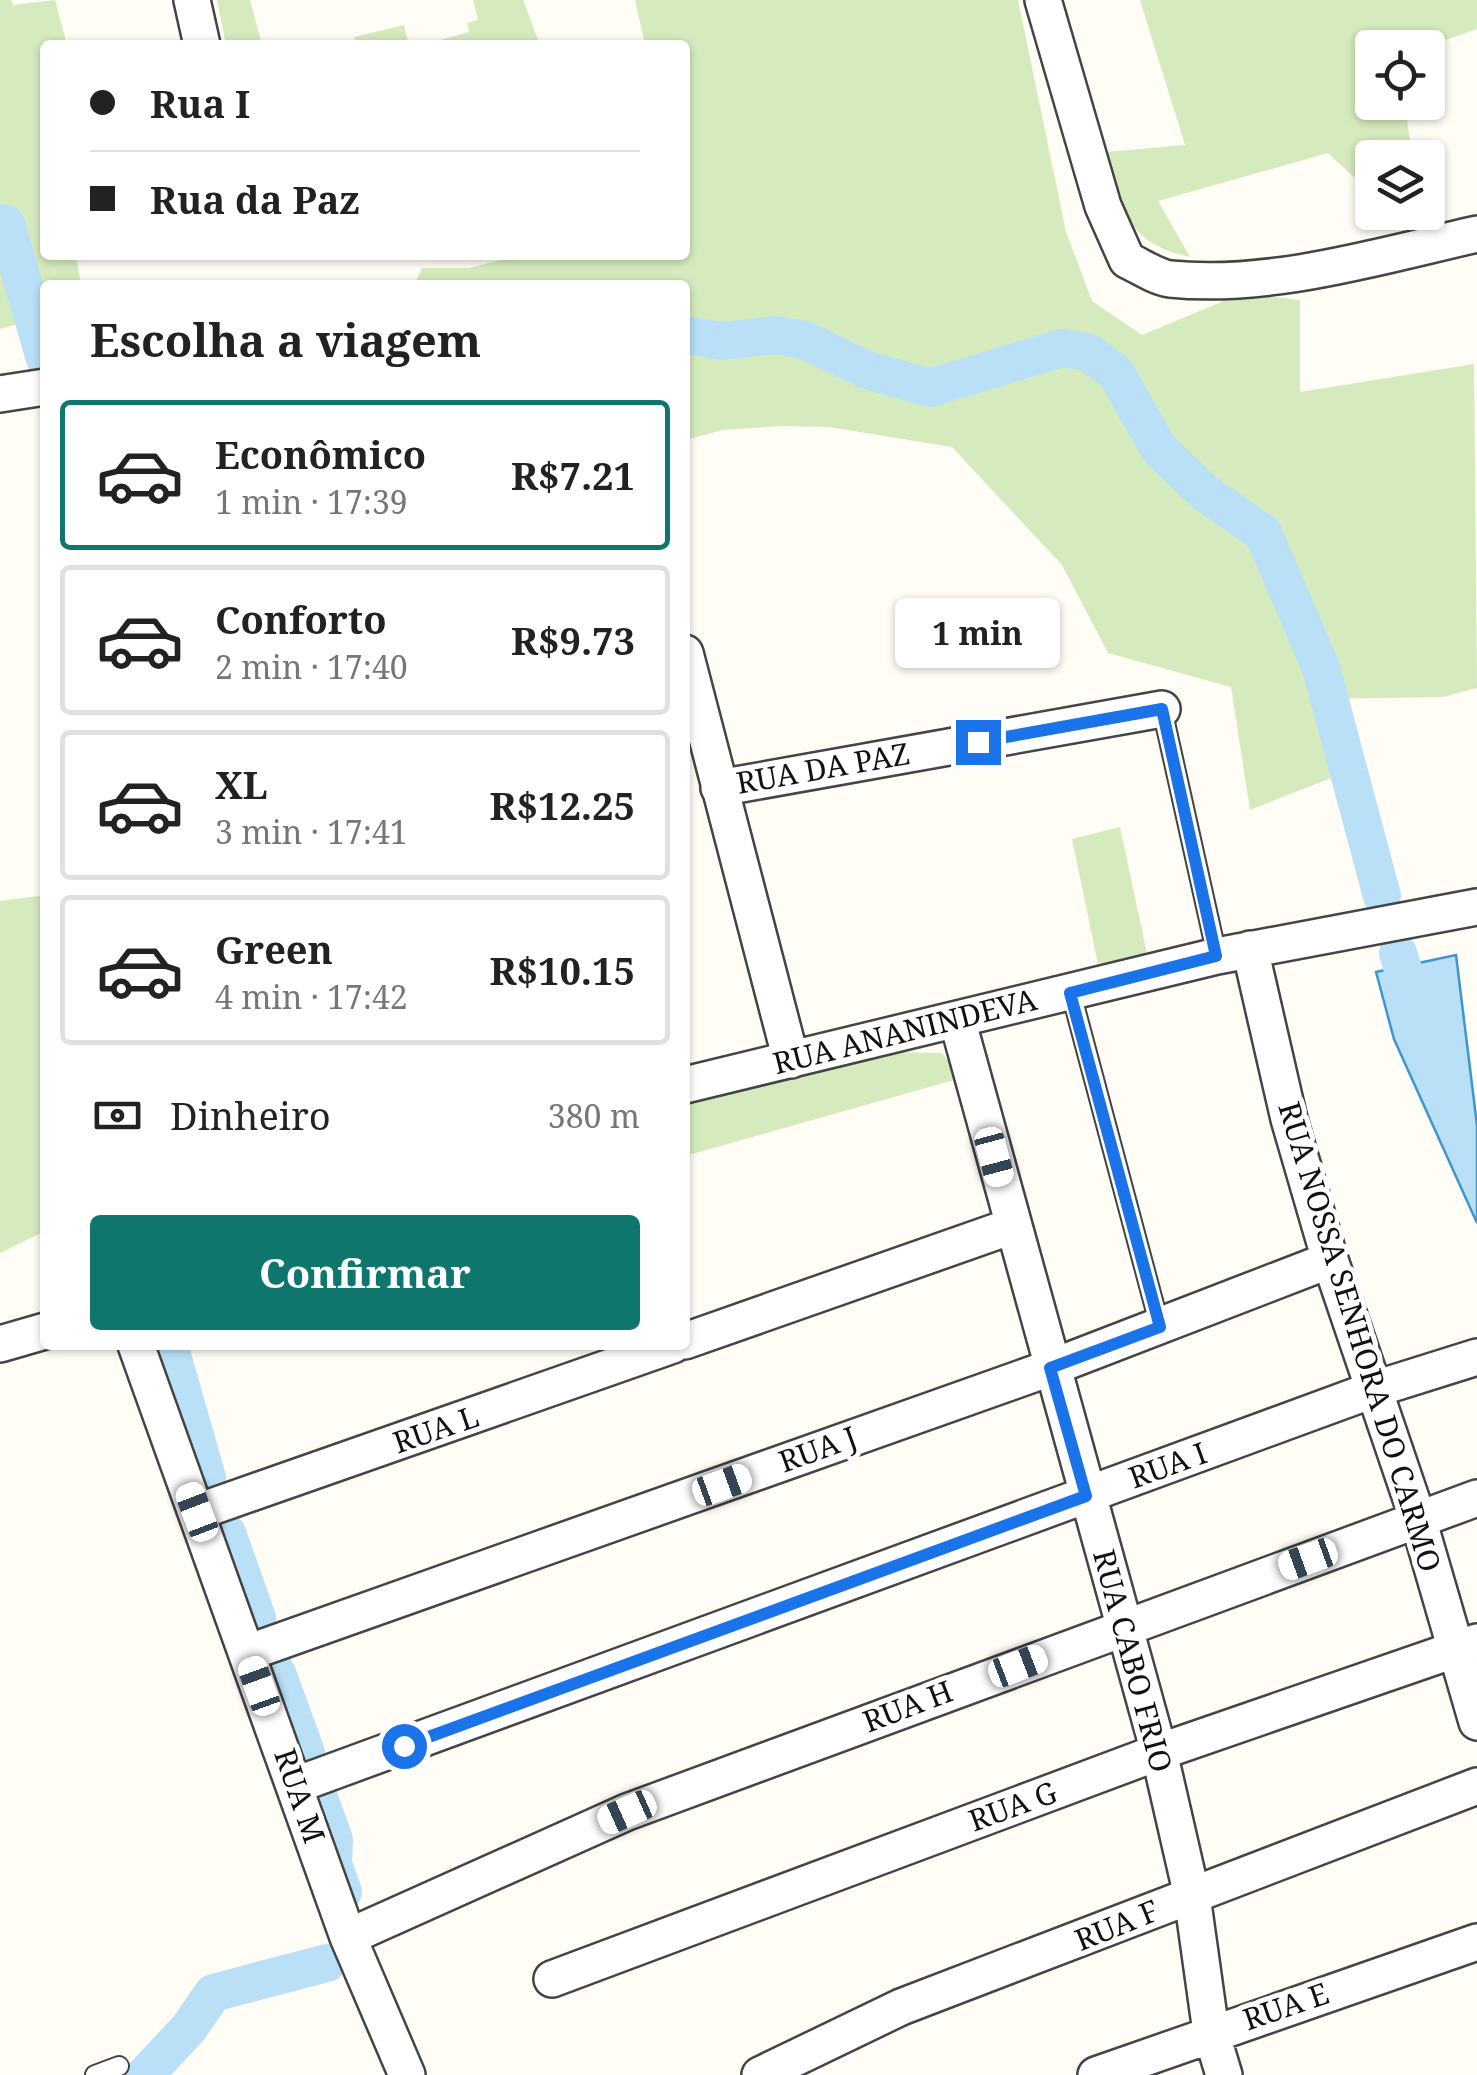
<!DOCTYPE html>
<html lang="pt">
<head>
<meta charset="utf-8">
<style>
  body { margin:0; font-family:"Noto Serif",serif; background:#f6f6f6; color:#222; height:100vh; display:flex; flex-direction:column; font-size:38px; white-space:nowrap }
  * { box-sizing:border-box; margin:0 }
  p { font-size:32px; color:#767676 }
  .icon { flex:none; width:55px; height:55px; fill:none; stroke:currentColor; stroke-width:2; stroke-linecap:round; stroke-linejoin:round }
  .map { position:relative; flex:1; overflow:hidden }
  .drawer { position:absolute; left:40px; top:280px; width:650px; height:1070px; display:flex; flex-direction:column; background:#fff; border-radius:10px; box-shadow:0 2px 8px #0004 }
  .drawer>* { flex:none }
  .hud { position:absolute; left:40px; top:40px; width:650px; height:220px; border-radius:10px; box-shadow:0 2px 8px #0004; display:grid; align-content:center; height:220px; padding:0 50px; background:#fff }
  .controls { position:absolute; left:1355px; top:30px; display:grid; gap:20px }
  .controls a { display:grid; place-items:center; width:90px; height:90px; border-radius:10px; background:#fff; box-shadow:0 2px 8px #0004; font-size:50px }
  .end { position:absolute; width:45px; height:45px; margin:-22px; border:12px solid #1a73e8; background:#fff; box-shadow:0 0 0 5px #fff }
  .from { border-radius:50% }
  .bubble { position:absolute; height:70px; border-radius:10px; background:#fff; box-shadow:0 2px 8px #0004; font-size:32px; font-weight:700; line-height:70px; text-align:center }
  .car { position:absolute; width:30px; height:60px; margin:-30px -15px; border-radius:12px; box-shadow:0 0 8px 2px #0007; background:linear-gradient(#fff 24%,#345 0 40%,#fff 0 76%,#345 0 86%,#fff 0) }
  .hud b { display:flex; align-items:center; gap:35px; height:95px; font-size:38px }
  .hud b+b { border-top:2px solid #e0e0e0 }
  .hud i { width:25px; height:25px; background:#222 }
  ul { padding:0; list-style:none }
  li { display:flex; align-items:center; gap:30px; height:150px; margin:0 20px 15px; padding:0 30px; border:5px solid #e0e0e0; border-radius:10px }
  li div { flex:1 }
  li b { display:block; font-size:38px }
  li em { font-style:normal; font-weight:700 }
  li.selected { border-color:#0f766e }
  li>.icon { width:90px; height:90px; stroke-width:1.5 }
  h2 { padding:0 50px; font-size:45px; line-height:120px }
  .pay { display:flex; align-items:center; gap:25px; height:110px; padding:0 50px; font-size:38px }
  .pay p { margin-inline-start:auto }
  .action { display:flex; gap:20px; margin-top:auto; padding:20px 50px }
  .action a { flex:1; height:115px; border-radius:10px; background:#0f766e; color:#fff; font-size:40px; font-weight:700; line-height:115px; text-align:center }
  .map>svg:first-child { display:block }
  .green { fill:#d5ebbd }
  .water { fill:#b9e0f7; stroke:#3f96cf; stroke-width:2.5 }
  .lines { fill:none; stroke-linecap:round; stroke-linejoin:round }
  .canal { stroke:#b9e0f7; stroke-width:38 }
  .service-casing { stroke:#444; stroke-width:22 }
  .minor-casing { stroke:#444; stroke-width:40 }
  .service { stroke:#fff; stroke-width:18 }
  .minor { stroke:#fff; stroke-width:35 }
  .route { stroke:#1a73e8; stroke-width:12 }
  .labels { text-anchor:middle; stroke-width:10; stroke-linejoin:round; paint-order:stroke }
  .street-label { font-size:30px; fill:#111; stroke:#fff }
</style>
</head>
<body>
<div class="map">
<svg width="1477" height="2075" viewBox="0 0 1477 2075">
  <rect width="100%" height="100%" fill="#fffdf5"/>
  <!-- green -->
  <path class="green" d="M0,0H11L13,5L55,0L67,45H45V255H76L81,285H45C45,317 29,321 0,329Z
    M217,0H250L262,45H226Z
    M473,0H523L540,45H422L469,32L467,23L478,20Z
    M635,0H1018L1066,232L1092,301L1142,335L1243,293L1300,300V392L1474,364L1477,688L1443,697L1316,699L1336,776L1250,810L1231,687L1108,653L1062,565L952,447L829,427L782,426L723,430L685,440V285H414L422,268H469L521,255H685V45H645Z
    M1140,0H1477V29L1425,47L1372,48V102L1405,103L1412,157L1372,158V194L1328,153L1158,201L1190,257C1123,242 1126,210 1105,152L1185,145Z
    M404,25L409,45H356L354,37Z
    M1120,827L1147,954L1098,964L1072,839Z
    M45,895V1231L0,1253V901Z
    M893,1052L942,1053L961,1078L685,1156V1102Z"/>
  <!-- water -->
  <path class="water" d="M1456,955L1477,1125V1223L1394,1039L1376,972Z"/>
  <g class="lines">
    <!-- canal -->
    <path class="canal" d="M0,223L6,224L45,359
      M685,335L723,341L775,335L804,340L867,370L930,388L1062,348L1088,352L1116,373L1159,449L1205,493L1263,533L1321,668L1382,896
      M1398,953L1417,1016
      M169,1345L207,1478
      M227,1533L257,1618
      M277,1673L306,1753
      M316,1790L334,1840L333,1864L343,1892
      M145,2075L189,2028L213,1993L327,1963"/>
    <!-- service casing -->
    <g class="service-casing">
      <path id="service" d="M1162,709L1217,956
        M1071,993L1160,1327
        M95,2075L119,2066"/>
    </g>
    <!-- minor casing -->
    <g class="minor-casing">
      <path id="minor" d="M192,0L202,45
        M1043,0L1103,206L1127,260C1140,266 1156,277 1170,279C1271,289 1380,256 1477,234
        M0,394L45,387
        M685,653L791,1060
        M719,788L1162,709
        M1250,949L1289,1119L1330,1260L1418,1519L1477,1722
        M957,1019L1159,1752L1192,1896L1211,2032L1224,2075
        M685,1085L1217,956L1477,907
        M685,1341L1012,1226
        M0,1344L45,1331
        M136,1345L348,1937L407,2075
        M197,1512L673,1345
        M247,1653L1050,1368L1330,1260
        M296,1785L1375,1389L1477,1357
        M348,1937L627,1812L1477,1498
        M552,1979L1159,1752L1477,1642
        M760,2075L901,2007L1477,1786
        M1096,2075L1477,1942"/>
    </g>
    <!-- service -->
    <use href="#service" class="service"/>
    <!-- minor -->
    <use href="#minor" class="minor"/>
  </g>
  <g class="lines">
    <!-- route -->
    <path class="route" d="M404,1746L1086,1496L1050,1368L1160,1327L1070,993L1216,956L1162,709L978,742"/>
  </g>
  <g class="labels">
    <!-- street labels -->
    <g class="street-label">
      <text transform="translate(823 769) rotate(-10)" y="10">RUA DA PAZ</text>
      <text transform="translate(905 1032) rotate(-14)" y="10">RUA ANANINDEVA</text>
      <text transform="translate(1359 1337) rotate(73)" y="10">RUA NOSSA SENHORA DO CARMO</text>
      <text transform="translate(436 1430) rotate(-19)" y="10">RUA L</text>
      <text transform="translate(818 1450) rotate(-20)" y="10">RUA J</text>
      <text transform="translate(1168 1466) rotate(-20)" y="10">RUA I</text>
      <text transform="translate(1132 1661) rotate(75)" y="10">RUA CABO FRIO</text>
      <text transform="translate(908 1707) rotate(-21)" y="10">RUA H</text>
      <text transform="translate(299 1796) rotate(71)" y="10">RUA M</text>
      <text transform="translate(1013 1807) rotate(-20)" y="10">RUA G</text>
      <text transform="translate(1117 1926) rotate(-22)" y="10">RUA F</text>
      <text transform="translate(1286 2007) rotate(-19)" y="10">RUA E</text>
    </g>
  </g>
</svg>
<div class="controls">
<a><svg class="icon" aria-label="locate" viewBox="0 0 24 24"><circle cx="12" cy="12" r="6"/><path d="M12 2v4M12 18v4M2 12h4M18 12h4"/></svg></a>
<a><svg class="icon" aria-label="layers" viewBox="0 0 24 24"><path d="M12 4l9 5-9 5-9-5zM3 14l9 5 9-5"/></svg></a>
</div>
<i class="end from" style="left:404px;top:1746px"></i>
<i class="end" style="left:978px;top:742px"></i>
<div class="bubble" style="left:895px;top:598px;width:165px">1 min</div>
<i class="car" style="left:994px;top:1157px;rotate:165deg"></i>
<i class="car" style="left:722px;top:1485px;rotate:70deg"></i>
<i class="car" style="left:197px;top:1512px;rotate:339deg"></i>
<i class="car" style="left:1308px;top:1559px;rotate:250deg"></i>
<i class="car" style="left:1018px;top:1666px;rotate:69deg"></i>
<i class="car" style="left:259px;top:1686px;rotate:340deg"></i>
<i class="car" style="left:627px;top:1812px;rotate:246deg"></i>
<div class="hud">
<b><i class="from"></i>Rua I</b>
<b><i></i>Rua da Paz</b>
</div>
<section class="drawer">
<h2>Escolha a viagem</h2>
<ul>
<li class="selected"><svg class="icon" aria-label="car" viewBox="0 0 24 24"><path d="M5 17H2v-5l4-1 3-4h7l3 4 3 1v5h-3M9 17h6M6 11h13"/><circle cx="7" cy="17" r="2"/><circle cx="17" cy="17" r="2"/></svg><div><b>Econômico</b><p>1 min · 17:39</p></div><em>R$7.21</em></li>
<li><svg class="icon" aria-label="car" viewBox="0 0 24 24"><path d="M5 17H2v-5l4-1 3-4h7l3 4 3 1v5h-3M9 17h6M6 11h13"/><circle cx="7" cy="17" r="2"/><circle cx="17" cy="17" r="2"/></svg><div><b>Conforto</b><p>2 min · 17:40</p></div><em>R$9.73</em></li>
<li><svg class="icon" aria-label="car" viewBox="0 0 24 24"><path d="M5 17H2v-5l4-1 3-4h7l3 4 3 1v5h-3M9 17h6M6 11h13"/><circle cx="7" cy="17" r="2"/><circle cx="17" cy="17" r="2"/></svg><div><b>XL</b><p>3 min · 17:41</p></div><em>R$12.25</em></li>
<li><svg class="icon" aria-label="car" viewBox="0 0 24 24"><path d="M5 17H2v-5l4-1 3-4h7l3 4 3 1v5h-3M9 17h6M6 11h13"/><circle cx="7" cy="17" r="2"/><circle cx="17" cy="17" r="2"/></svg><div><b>Green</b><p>4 min · 17:42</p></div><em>R$10.15</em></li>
</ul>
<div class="pay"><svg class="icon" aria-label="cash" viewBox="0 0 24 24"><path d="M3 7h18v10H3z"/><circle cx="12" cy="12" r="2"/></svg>Dinheiro<p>380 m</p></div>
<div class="action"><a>Confirmar</a></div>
</section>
</div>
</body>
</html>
